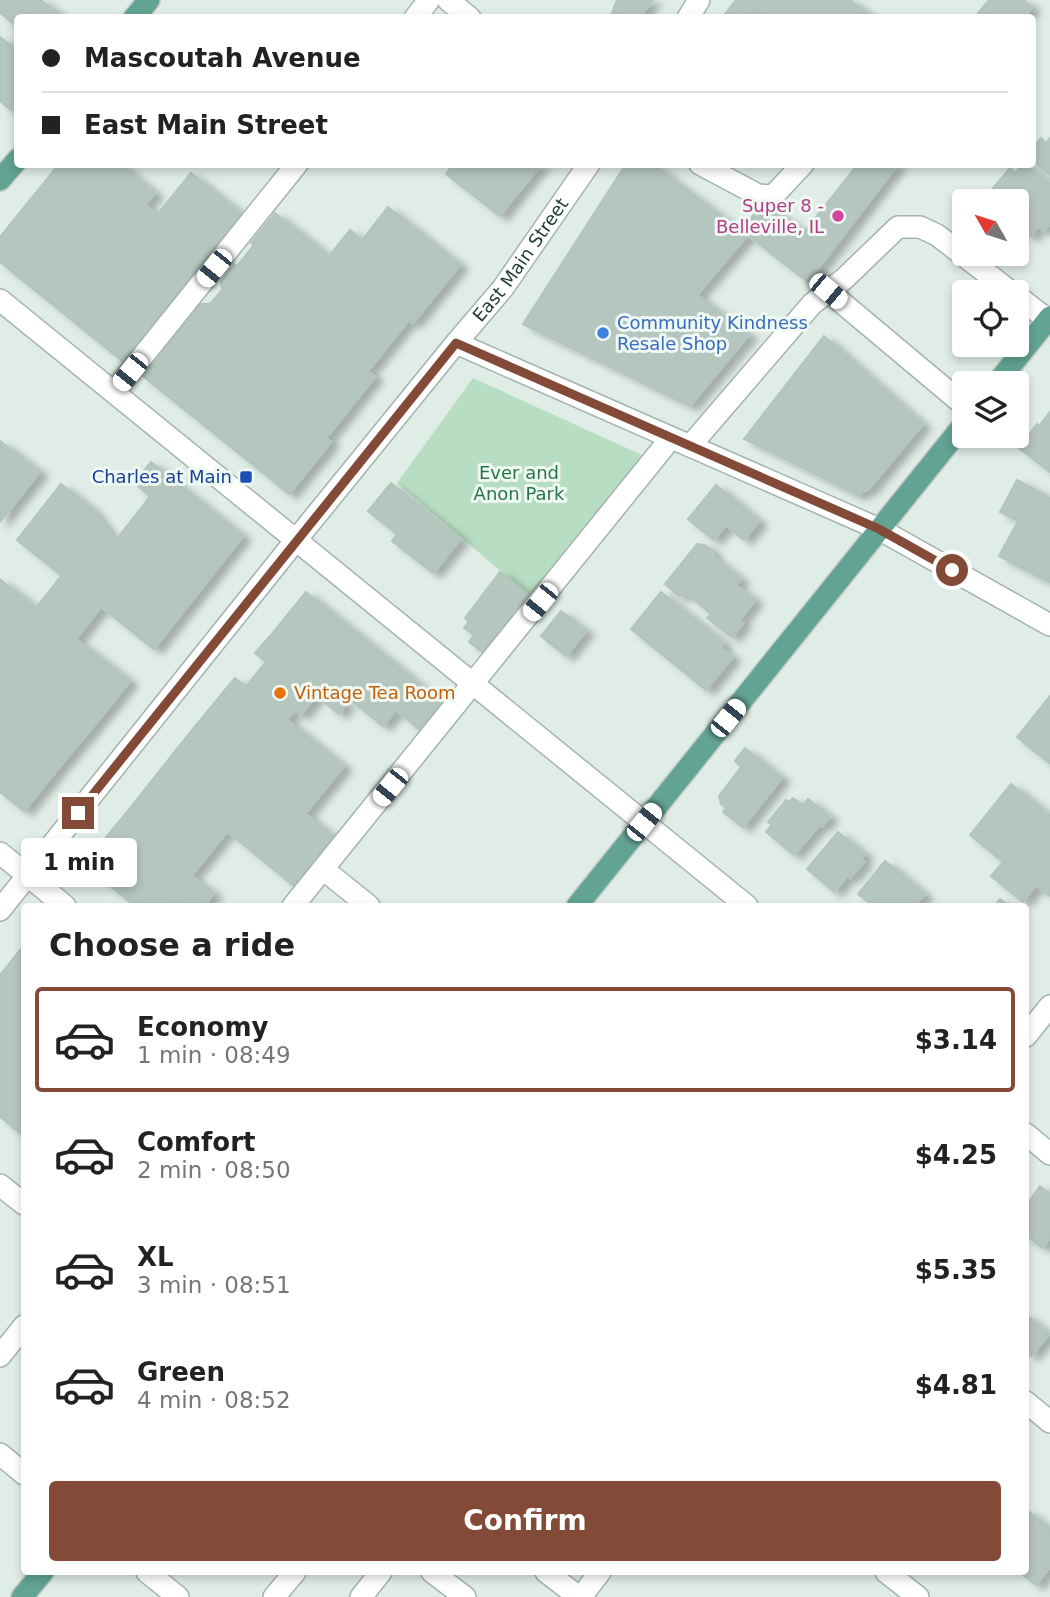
<!DOCTYPE html>
<html lang="en">
<head>
<meta charset="utf-8">
<style>
  body { margin:0; font-family:"DejaVu Sans",sans-serif; background:#f6f6f6; color:#222; height:100vh; display:flex; flex-direction:column; font-size:26px; white-space:nowrap }
  * { box-sizing:border-box; margin:0 }
  p { font-size:23px; color:#767676 }
  .icon { flex:none; width:38px; height:38px; fill:none; stroke:currentColor; stroke-width:2; stroke-linecap:round; stroke-linejoin:round }
  .map { position:relative; flex:1; overflow:hidden }
  .drawer { position:absolute; left:21px; top:903px; width:1008px; height:672px; display:flex; flex-direction:column; background:#fff; border-radius:7px; box-shadow:0 4px 10px #0003 }
  .drawer>* { flex:none }
  .top-card { position:absolute; left:14px; top:14px; width:1022px; height:154px; border-radius:7px; box-shadow:0 4px 10px #0003; display:grid; align-content:center; height:154px; padding:0 28px; background:#fff }
  .needle { width:46px; rotate:309deg }
  .controls { position:absolute; left:952px; top:189px; display:grid; gap:14px }
  .controls a { display:grid; place-items:center; width:77px; height:77px; border-radius:7px; background:#fff; box-shadow:0 4px 10px #0003; font-size:35px }
  .end { position:absolute; width:32px; height:32px; margin:-16px; border:9px solid #834a37; background:#fff; box-shadow:0 0 0 4px #fff }
  .from { border-radius:50% }
  .bubble { position:absolute; height:49px; border-radius:7px; background:#fff; box-shadow:0 4px 10px #0003; font-size:23px; font-weight:600; line-height:49px; text-align:center }
  .car { position:absolute; width:21px; height:42px; margin:-21px -10px; border-radius:9px; box-shadow:0 0 5px 2px #0007; background:linear-gradient(#fff 24%,#345 0 40%,#fff 0 76%,#345 0 86%,#fff 0) }
  .top-card b { display:flex; align-items:center; gap:24px; height:66px; font-size:26px }
  .top-card b+b { border-top:2px solid #e0e0e0 }
  .top-card i { width:18px; height:18px; background:#222 }
  ul { padding:0; list-style:none }
  li { display:flex; align-items:center; gap:21px; height:105px; margin:0 14px 10px; padding:0 14px; border:4px solid transparent; border-radius:7px }
  li div { flex:1 }
  li b { display:block; font-size:26px }
  li em { font-style:normal; font-weight:600 }
  li.selected { border-color:#834a37 }
  li>.icon { width:63px; height:63px; stroke-width:1.5 }
  h2 { padding:0 28px; font-size:32px; line-height:84px }
  .button { display:flex; gap:14px; margin-top:auto; padding:14px 28px }
  .button a { flex:1; height:80px; border-radius:7px; background:#834a37; color:#fff; font-size:28px; font-weight:600; line-height:80px; text-align:center }
  .map>svg:first-child { display:block }
  .green { fill:#b7dec2 }
  .building { fill:#b5c6bf; stroke:#b2c5bd; stroke-width:2; filter:url(#shadow) }
  .lines { fill:none; stroke-linecap:round; stroke-linejoin:round }
  .minor-casing { stroke:#a3b4ad; stroke-width:24 }
  .major-casing { stroke:#c1c9c6; stroke-width:24 }
  .minor { stroke:#fff; stroke-width:21 }
  .major { stroke:#62a393; stroke-width:21 }
  .route { stroke:#834a37; stroke-width:9 }
  .hotel-dot { fill:#d1479c; stroke:#f0f8f4; stroke-width:2.5 }
  .shop-dot { fill:#3f7fe0; stroke:#f0f8f4; stroke-width:2.5 }
  .transit-dot { fill:#1a4fb4; stroke:#f0f8f4; stroke-width:2.5 }
  .food-dot { fill:#e8710a; stroke:#f0f8f4; stroke-width:2.5 }
  .labels { text-anchor:middle; stroke-width:6; stroke-linejoin:round; paint-order:stroke }
  .hotel-label { font-size:18px; fill:#b23c85; stroke:#f0f8f4; text-anchor:end }
  .street-label { font-size:18px; fill:#203d35; stroke:#f0f8f4 }
  .shop-label { font-size:18px; fill:#366cbe; stroke:#f0f8f4; text-anchor:start }
  .park-label { font-size:18px; fill:#287547; stroke:#f0f8f4 }
  .transit-label { font-size:18px; fill:#164399; stroke:#f0f8f4; text-anchor:end }
  .food-label { font-size:18px; fill:#c56008; stroke:#f0f8f4; text-anchor:start }
</style>
</head>
<body>
<div class="map">
<svg width="1050" height="1597" viewBox="0 0 1050 1597">
  <defs>
    <filter id="shadow"><feDropShadow dx="8" dy="4.5" stdDeviation="3.5" flood-color="#0004"/></filter>
  </defs>
  <rect width="100%" height="100%" fill="#e0ece6"/>
  <!-- green -->
  <path class="green" d="M473,378L642,455L530,596L397,483Z"/>
  <!-- building -->
  <path class="building" d="M0,0H41L60,15L58,18H18V27L0,13Z
    M617,0H653L639,18H610Z
    M736,0H742L765,18H722Z
    M742,0H850L868,14L866,18H765Z
    M989,0H1023L1032,7L1024,18H974Z
    M0,37L18,51V102L11,110L0,101Z
    M1041,138L1046,143L1050,138V175L1032,160V148Z
    M59,164H121L155,193L145,205L157,215L191,173L245,217L126,364L0,262V237Z
    M453,164H489L504,177L502,180L518,193L500,216L446,174Z
    M489,164H541V165L518,193L502,180L504,177Z
    M626,164H653L747,236L697,295L749,335L690,406L523,324Z
    M858,164H898L808,282L741,230L764,202L804,232Z
    M1023,164H1026L1050,184V224L1044,231L1039,226L1030,237L1017,225V201H980L986,193L988,194L1010,168L1015,173Z
    M388,207L460,265L413,323L329,256L350,230L362,240Z
    M275,213L409,320L368,371L237,266L254,245L251,243Z
    M234,264L375,377L326,438L331,442L289,494L143,376L201,304H210L222,290L221,281Z
    M824,336L923,424L869,489L857,495L744,439Z
    M1050,412V472L1019,448L1037,424L1039,426Z
    M0,441L40,472L0,522Z
    M151,462L243,536L218,568L142,507L150,496L134,483Z
    M1017,480L1050,498V579L1049,582L999,556L1018,521L1000,512Z
    M391,483L461,539L433,573L392,541L397,534L368,511Z
    M61,484L92,509L115,541L191,602L154,649L17,540Z
    M716,485L759,521L744,540L726,525L714,540L688,519Z
    M142,507L218,568L191,602L115,541Z
    M697,544L704,545L712,550L713,556L741,579L736,585L755,600L739,621L743,623L732,637L707,618L711,614L687,594L679,596L665,584Z
    M500,572L530,596L485,654L469,642L474,635L464,628L469,621L465,618Z
    M62,575L101,607L76,639L130,681L111,705L0,615V579L36,608Z
    M306,592L400,668L378,695L396,710L383,726L271,635Z
    M661,592L724,643L720,647L733,657L706,690L631,629Z
    M561,611L586,631L566,656L541,636Z
    M0,615L111,705L83,739L0,672Z
    M271,635L331,684L321,695L319,693L313,700L255,653Z
    M266,662L313,700L301,715L295,710L287,719L246,686Z
    M400,668L441,703L419,729L378,695Z
    M0,672L83,739L67,758L0,703Z
    M235,678L344,766L305,814L196,725Z
    M332,694L346,705L339,714L325,703Z
    M1050,696V762L1049,763L1017,737Z
    M0,703L67,758L24,811L0,792Z
    M196,725L334,837L294,886L157,774Z
    M745,748L782,778L743,827L723,812L726,808L721,804L719,796L741,767L735,761Z
    M157,774L227,832L192,875L122,818Z
    M1011,784L1050,816V896L1036,885L1023,902L991,876L1003,862L970,835Z
    M793,798L803,805L808,799L830,817L822,826L820,824L794,855L766,832L772,825L768,822L786,800L789,802Z
    M122,818L192,875L166,906H135L84,864Z
    M838,832L865,854L860,859L864,862L850,878L847,876L834,892L807,869Z
    M885,861L925,894L914,906H874L858,894Z
    M193,877L214,893L207,902L213,906H169Z
    M1000,899L1009,906H994Z
    M24,945V1136L0,1117V975Z
    M1040,1186L1050,1194V1238L1042,1248L1029,1237L1026,1240V1206Z
    M1026,1314L1049,1334L1031,1356L1026,1351Z
    M1026,1509L1050,1529V1567L1036,1585L1019,1572H1026Z"/>
  <g class="lines">
    <!-- minor casing -->
    <g class="minor-casing">
      <g id="minor">
        <path d="M448,0L470,18"/>
        <path d="M415,18L429,0"/>
        <path d="M688,18L699,0"/>
        <path d="M700,164L758,195L773,196L803,164"/>
        <path d="M828,291L964,405"/>
        <path d="M1017,296L1048,320"/>
        <path d="M0,300L747,906"/>
        <path d="M456,343L879,529L1050,625"/>
        <path d="M114,392L297,164"/>
        <path d="M690,446L812,304L844,279L898,227H920L937,235L1011,292"/>
        <path d="M0,853L65,906"/>
        <path d="M323,869L369,906"/>
        <path d="M293,906L671,438"/>
        <path id="s1" d="M0,910L296,540L456,343L503,288L589,164"/>
        <path d="M1026,1036L1050,1006"/>
        <path d="M1026,1134L1050,1154"/>
        <path d="M0,1185L24,1204"/>
        <path d="M0,1356L24,1326"/>
        <path d="M1026,1402L1050,1422"/>
        <path d="M0,1454L24,1474"/>
        <path d="M147,1572L178,1597"/>
        <path d="M432,1572L465,1597"/>
        <path d="M546,1572L579,1597"/>
        <path d="M886,1572L918,1597"/>
        <path d="M274,1597L295,1572"/>
        <path d="M361,1597L381,1572"/>
        <path d="M581,1597L600,1572"/>
      </g>
    </g>
    <!-- major casing -->
    <g class="major-casing">
      <path id="major" d="M134,18L149,0
        M0,180L18,159
        M997,383L1050,317
        M577,906L964,424
        M22,1597L43,1572"/>
    </g>
    <!-- minor -->
    <use href="#minor" class="minor"/>
    <!-- major -->
    <use href="#major" class="major"/>
  </g>
  <g class="lines">
    <!-- route -->
    <path class="route" d="M78,813L456,343L879,529L952,570"/>
  </g>
  <!-- markers -->
  <circle class="hotel-dot" cx="838" cy="216" r="7"/>
  <circle class="shop-dot" cx="603" cy="333" r="7"/>
  <rect class="transit-dot" x="239" y="470" width="14" height="14" rx="3.5"/>
  <circle class="food-dot" cx="280" cy="693" r="7"/>
  <g class="labels">
    <!-- hotel labels -->
    <g class="hotel-label">
      <text x="824" y="212">Super 8 -<tspan x="824" dy="21">Belleville, IL</tspan></text>
    </g>
    <!-- street labels -->
    <g class="street-label">
      <text dy="6" stroke="none"><textPath href="#s1" startOffset="833">East Main Street</textPath></text>
    </g>
    <!-- shop labels -->
    <g class="shop-label">
      <text x="617" y="329">Community Kindness<tspan x="617" dy="21">Resale Shop</tspan></text>
    </g>
    <!-- park labels -->
    <g class="park-label">
      <text x="519" y="479">Ever and<tspan x="519" dy="21">Anon Park</tspan></text>
    </g>
    <!-- transit labels -->
    <g class="transit-label">
      <text x="232" y="483">Charles at Main</text>
    </g>
    <!-- food labels -->
    <g class="food-label">
      <text x="294" y="699">Vintage Tea Room</text>
    </g>
  </g>
</svg>
<div class="controls">
<a><svg class="needle" viewBox="-14 -14 28 28"><path d="M0-13l5 13h-10z" fill="#e53935"/><path d="M0 13l5-13h-10z" fill="#767676"/></svg></a>
<a><svg class="icon" aria-label="locate" viewBox="0 0 24 24"><circle cx="12" cy="12" r="6"/><path d="M12 2v4M12 18v4M2 12h4M18 12h4"/></svg></a>
<a><svg class="icon" aria-label="layers" viewBox="0 0 24 24"><path d="M12 4l9 5-9 5-9-5zM3 14l9 5 9-5"/></svg></a>
</div>
<i class="end from" style="left:952px;top:570px"></i>
<i class="end" style="left:78px;top:813px"></i>
<div class="bubble" style="left:21px;top:838px;width:116px">1 min</div>
<i class="car" style="left:214px;top:268px;rotate:219deg"></i>
<i class="car" style="left:828px;top:291px;rotate:130deg"></i>
<i class="car" style="left:130px;top:372px;rotate:219deg"></i>
<i class="car" style="left:540px;top:602px;rotate:219deg"></i>
<i class="car" style="left:728px;top:718px;rotate:39deg"></i>
<i class="car" style="left:390px;top:787px;rotate:219deg"></i>
<i class="car" style="left:644px;top:822px;rotate:39deg"></i>
<div class="top-card">
<b><i class="from"></i>Mascoutah Avenue</b>
<b><i></i>East Main Street</b>
</div>
<section class="drawer">
<h2>Choose a ride</h2>
<ul>
<li class="selected"><svg class="icon" aria-label="car" viewBox="0 0 24 24"><path d="M5 17H2v-5l4-1 3-4h7l3 4 3 1v5h-3M9 17h6M6 11h13"/><circle cx="7" cy="17" r="2"/><circle cx="17" cy="17" r="2"/></svg><div><b>Economy</b><p>1 min · 08:49</p></div><em>$3.14</em></li>
<li><svg class="icon" aria-label="car" viewBox="0 0 24 24"><path d="M5 17H2v-5l4-1 3-4h7l3 4 3 1v5h-3M9 17h6M6 11h13"/><circle cx="7" cy="17" r="2"/><circle cx="17" cy="17" r="2"/></svg><div><b>Comfort</b><p>2 min · 08:50</p></div><em>$4.25</em></li>
<li><svg class="icon" aria-label="car" viewBox="0 0 24 24"><path d="M5 17H2v-5l4-1 3-4h7l3 4 3 1v5h-3M9 17h6M6 11h13"/><circle cx="7" cy="17" r="2"/><circle cx="17" cy="17" r="2"/></svg><div><b>XL</b><p>3 min · 08:51</p></div><em>$5.35</em></li>
<li><svg class="icon" aria-label="car" viewBox="0 0 24 24"><path d="M5 17H2v-5l4-1 3-4h7l3 4 3 1v5h-3M9 17h6M6 11h13"/><circle cx="7" cy="17" r="2"/><circle cx="17" cy="17" r="2"/></svg><div><b>Green</b><p>4 min · 08:52</p></div><em>$4.81</em></li>
</ul>
<div class="button"><a>Confirm</a></div>
</section>
</div>
</body>
</html>
